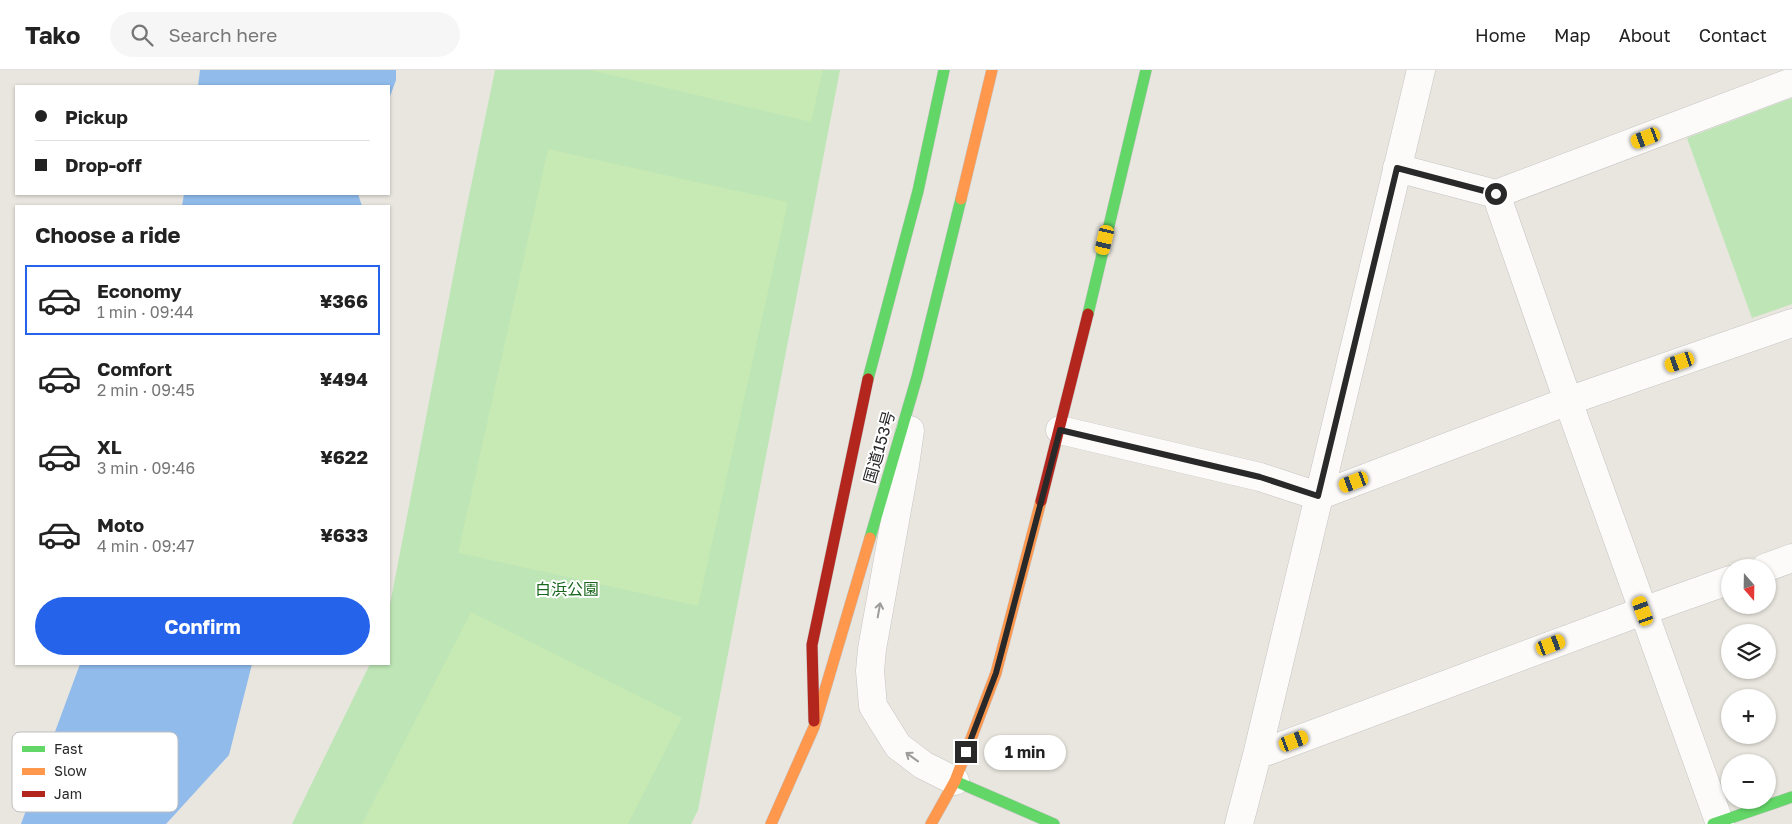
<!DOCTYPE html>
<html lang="en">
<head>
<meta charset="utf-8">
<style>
  body { margin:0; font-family:"Golos Text","Noto Sans JP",sans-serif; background:#f6f6f6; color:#222; height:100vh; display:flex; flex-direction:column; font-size:19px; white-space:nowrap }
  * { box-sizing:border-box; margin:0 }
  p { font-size:16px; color:#767676 }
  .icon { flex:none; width:28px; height:28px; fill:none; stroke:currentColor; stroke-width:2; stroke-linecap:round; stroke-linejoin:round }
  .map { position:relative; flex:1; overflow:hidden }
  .sheet { position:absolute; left:15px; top:135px; width:375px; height:460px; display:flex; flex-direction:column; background:#fff; border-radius:0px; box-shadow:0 1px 4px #0004 }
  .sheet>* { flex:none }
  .hud { position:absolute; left:15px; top:15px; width:375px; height:110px; border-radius:0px; box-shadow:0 1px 4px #0004; display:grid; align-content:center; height:110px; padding:0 20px; background:#fff }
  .needle { width:32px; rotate:160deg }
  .buttons { position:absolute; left:1721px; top:489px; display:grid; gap:10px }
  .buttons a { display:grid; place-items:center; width:55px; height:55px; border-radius:50%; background:#fff; box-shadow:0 1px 4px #0004; font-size:25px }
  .end { position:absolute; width:22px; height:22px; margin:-11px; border:6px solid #292929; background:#fff; box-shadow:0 0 0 2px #fff }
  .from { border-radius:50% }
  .bubble { position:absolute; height:35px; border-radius:18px; background:#fff; box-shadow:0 1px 4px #0004; font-size:16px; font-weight:700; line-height:35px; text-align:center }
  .car { position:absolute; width:15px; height:30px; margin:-15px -8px; border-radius:6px; box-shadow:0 0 4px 1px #0007; background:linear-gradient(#f5c518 24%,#345 0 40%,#f5c518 0 76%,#345 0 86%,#f5c518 0) }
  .hud b { display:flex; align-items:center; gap:18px; height:48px; font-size:19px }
  .hud b+b { border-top:1px solid #e0e0e0 }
  .hud i { width:12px; height:12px; background:#222 }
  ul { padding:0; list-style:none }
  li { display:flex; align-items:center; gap:15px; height:70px; margin:0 10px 8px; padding:0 10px; border:2px solid transparent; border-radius:0px }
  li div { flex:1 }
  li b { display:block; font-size:19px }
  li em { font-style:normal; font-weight:700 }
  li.current { border-color:#2563eb }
  li>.icon { width:45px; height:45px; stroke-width:1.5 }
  h2 { padding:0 20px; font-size:22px; line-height:60px }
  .button { display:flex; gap:10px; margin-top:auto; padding:10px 20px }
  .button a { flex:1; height:58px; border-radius:30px; background:#2563eb; color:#fff; font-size:20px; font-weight:700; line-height:58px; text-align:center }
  header { display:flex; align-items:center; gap:30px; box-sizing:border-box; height:70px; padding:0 25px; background:#fff; border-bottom:1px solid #e0e0e0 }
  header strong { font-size:24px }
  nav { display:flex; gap:28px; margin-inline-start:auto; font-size:18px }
  .search { width:350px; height:45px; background:#f6f6f6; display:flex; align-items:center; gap:12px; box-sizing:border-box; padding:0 18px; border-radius:28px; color:#767676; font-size:19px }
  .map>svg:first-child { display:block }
  .green { fill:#bde5b6 }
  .pitch { fill:#c7e9b3 }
  .water { fill:#90bbeb }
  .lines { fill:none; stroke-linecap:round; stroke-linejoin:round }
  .street-casing { stroke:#c5c4c4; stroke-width:29 }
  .fast-casing { stroke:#c5c4c4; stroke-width:12 }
  .slow-casing { stroke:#c5c4c4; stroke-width:12 }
  .jam-casing { stroke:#c5c4c4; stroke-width:12 }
  .street { stroke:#fcfbfa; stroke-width:28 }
  .fast { stroke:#63d668; stroke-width:11 }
  .slow { stroke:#ff974d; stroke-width:11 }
  .jam { stroke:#b3261e; stroke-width:11 }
  .oneway { stroke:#9d9c9c }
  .route { stroke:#292929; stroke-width:6 }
  .labels { text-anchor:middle; stroke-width:4; stroke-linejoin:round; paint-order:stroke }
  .street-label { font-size:16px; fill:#292929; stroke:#fff }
  .park-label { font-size:16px; fill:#18671d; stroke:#fff }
  .key { fill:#fff; stroke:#bfbfbf; stroke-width:1 }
  .key-label { font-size:14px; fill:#292929 }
</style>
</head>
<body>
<header>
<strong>Tako</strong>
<div class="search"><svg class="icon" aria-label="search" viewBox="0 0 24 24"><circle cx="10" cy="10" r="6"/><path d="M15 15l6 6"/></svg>Search here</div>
<nav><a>Home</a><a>Map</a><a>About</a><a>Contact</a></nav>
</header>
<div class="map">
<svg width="1792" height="754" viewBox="0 0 1792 754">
  <rect width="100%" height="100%" fill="#e8e6de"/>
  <!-- green -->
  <path class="green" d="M495,0H840L698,740L691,754H292L370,594H389V540L464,150Z
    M1792,28V234L1752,248L1687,68Z"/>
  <!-- pitch -->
  <path class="pitch" d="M589,0H823L811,52Z
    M548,79L788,132L698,536L458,483Z
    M471,542L682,648L628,754H362Z"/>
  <!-- water -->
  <path class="water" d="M200,0H396V10L389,29V16H198Z
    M184,124H358L362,136H182Z
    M80,594H252L229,685L166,754H21Z"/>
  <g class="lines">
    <!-- street casing -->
    <g class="street-casing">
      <path id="street" d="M1397,98L1496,124
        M910,360L905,395L872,579L870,601L873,636L898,676L923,695L955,711
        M1060,360L1260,407L1318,426L1568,331L1792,253
        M1765,498L1792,488
        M1257,685L1643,541L1730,510
        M1239,754L1257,685L1421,0
        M1720,754L1568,331L1496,124L1792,12"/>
    </g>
    <!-- fast casing -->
    <g class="fast-casing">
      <path id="fast" d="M1088,244L1146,0
        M868,309L918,121L944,0
        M870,468L917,307L961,129
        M955,711L1054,754
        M1713,754L1792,727"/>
    </g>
    <!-- slow casing -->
    <g class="slow-casing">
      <path id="slow" d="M961,129L992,0
        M771,754L814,657L870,468
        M931,754L955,711L996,603L1041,431"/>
    </g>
    <!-- jam casing -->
    <g class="jam-casing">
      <path id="jam" d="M1041,431L1088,244
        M814,651L812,575L868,309"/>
    </g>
    <!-- street -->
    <use href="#street" class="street"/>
    <!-- fast -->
    <use href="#fast" class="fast"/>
    <!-- slow -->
    <use href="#slow" class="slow"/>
    <!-- jam -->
    <use href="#jam" class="jam"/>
  </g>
  <!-- one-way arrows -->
  <defs><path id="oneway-shaft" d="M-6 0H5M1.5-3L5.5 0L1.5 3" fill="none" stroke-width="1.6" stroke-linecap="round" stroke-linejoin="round" transform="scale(1.25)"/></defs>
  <g class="oneway">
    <use href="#oneway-shaft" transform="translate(879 540) rotate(-80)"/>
    <use href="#oneway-shaft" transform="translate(912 687) rotate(-144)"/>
  </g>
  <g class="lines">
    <!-- route -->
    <path class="route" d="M966,682L996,603L1060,360L1260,407L1318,426L1397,98L1496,124"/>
  </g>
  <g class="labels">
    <!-- street labels -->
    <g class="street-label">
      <text transform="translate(879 377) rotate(-74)" y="6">国道153号</text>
    </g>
    <!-- park labels -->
    <g class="park-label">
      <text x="567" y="525">白浜公園</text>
    </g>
  </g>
  <!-- legend -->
  <rect x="12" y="662" width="166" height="80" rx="8" class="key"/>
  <rect x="22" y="676" width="23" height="6" fill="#63d668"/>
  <rect x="22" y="698" width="23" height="7" fill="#ff974d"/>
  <rect x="22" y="721" width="23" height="6" fill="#b3261e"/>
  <g class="key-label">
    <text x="54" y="684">Fast</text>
    <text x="54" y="706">Slow</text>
    <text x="54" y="729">Jam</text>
  </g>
</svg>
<div class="buttons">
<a><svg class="needle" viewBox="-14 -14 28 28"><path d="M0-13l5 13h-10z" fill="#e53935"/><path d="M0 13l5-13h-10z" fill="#767676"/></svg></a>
<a><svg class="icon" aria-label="layers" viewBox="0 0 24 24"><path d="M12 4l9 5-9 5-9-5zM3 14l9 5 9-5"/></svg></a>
<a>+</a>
<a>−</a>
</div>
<i class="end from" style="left:1496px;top:124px"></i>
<i class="end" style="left:966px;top:682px"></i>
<div class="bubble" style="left:984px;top:665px;width:82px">1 min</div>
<i class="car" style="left:1646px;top:68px;rotate:249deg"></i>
<i class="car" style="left:1105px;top:170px;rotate:193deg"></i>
<i class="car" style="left:1680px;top:292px;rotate:251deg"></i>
<i class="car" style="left:1354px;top:412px;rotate:249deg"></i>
<i class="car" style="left:1643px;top:541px;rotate:340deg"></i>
<i class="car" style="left:1551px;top:575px;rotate:69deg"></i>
<i class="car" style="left:1294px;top:671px;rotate:69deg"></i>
<div class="hud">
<b><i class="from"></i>Pickup</b>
<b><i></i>Drop-off</b>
</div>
<section class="sheet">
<h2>Choose a ride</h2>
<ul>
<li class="current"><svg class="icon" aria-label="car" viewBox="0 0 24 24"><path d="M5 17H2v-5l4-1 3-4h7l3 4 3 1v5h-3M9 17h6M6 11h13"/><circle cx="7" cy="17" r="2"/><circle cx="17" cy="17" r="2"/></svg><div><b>Economy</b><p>1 min · 09:44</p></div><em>¥366</em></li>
<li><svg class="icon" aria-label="car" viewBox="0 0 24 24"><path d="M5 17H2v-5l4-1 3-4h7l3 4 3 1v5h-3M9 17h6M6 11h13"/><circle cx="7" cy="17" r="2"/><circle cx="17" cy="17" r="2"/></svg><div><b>Comfort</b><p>2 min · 09:45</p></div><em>¥494</em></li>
<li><svg class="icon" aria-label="car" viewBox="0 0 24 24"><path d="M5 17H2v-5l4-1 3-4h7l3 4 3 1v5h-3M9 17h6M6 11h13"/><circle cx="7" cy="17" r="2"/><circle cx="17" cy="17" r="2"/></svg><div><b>XL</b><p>3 min · 09:46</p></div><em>¥622</em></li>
<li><svg class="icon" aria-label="car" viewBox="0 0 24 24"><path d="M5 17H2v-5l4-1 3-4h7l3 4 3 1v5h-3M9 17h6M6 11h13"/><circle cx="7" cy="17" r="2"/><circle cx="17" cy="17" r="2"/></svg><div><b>Moto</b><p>4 min · 09:47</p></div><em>¥633</em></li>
</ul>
<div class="button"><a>Confirm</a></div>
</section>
</div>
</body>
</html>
